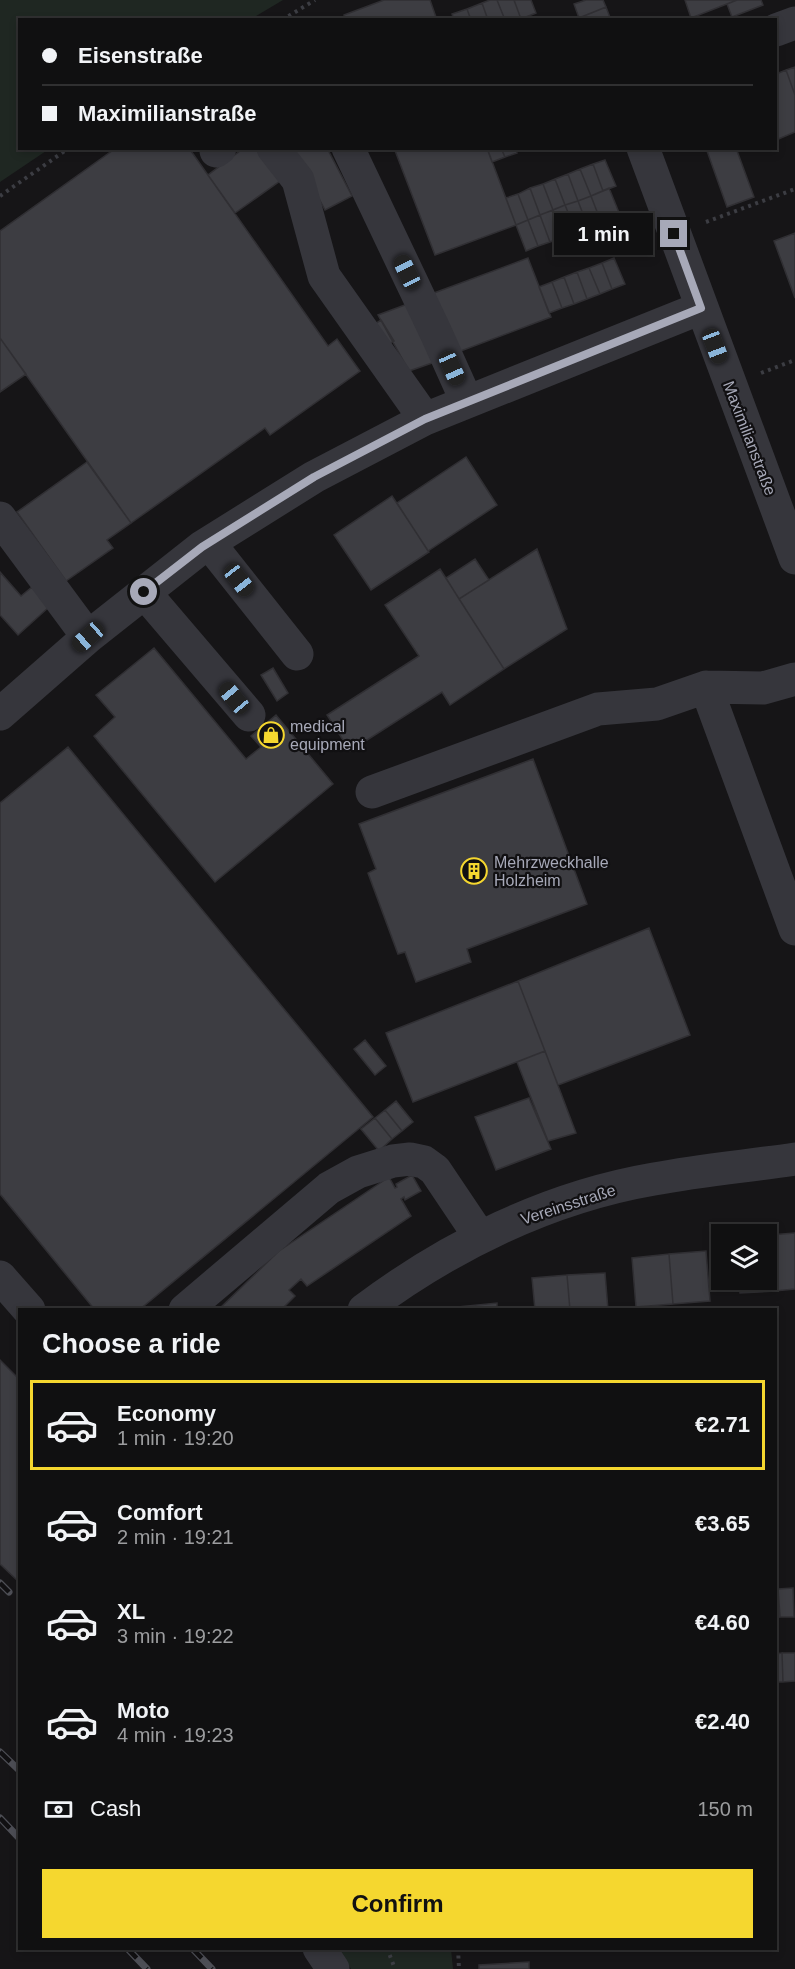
<!DOCTYPE html>
<html lang="en">
<head>
<meta charset="utf-8">
<style>
  body { margin:0; font-family:Arial,sans-serif; background:#19191a; color:#f1f3f6; height:100vh; display:flex; flex-direction:column; font-size:22px; white-space:nowrap }
  * { box-sizing:border-box; margin:0 }
  p { font-size:20px; color:#9c9d9f }
  .icon { flex:none; width:33px; height:33px; fill:none; stroke:currentColor; stroke-width:2; stroke-linecap:round; stroke-linejoin:round }
  .map { position:relative; flex:1; overflow:hidden }
  .details { position:absolute; left:18px; top:1308px; width:759px; height:642px; display:flex; flex-direction:column; background:#101011; border-radius:0px; box-shadow:0 3px 9px #0003,0 0 0 2px #303031 }
  .details>* { flex:none }
  .hud { position:absolute; left:18px; top:18px; width:759px; height:132px; border-radius:0px; box-shadow:0 3px 9px #0003,0 0 0 2px #303031; display:grid; align-content:center; height:132px; padding:0 24px; background:#101011 }
  .tools { position:absolute; left:711px; top:1224px; display:grid; gap:12px }
  .tools a { display:grid; place-items:center; width:66px; height:66px; border-radius:0px; background:#101011; box-shadow:0 3px 9px #0003,0 0 0 2px #303031; font-size:30px }
  .end { position:absolute; width:27px; height:27px; margin:-14px; border:8px solid #a7a9b8; background:#111; box-shadow:0 0 0 3px #111 }
  .from { border-radius:50% }
  .bubble { position:absolute; height:42px; border-radius:0px; background:#101011; box-shadow:0 3px 9px #0003,0 0 0 2px #303031; font-size:20px; font-weight:600; line-height:42px; text-align:center }
  .car { position:absolute; width:18px; height:36px; margin:-18px -9px; border-radius:8px; box-shadow:0 0 4px 2px #0007; background:linear-gradient(#222 24%,#8ab4d8 0 40%,#222 0 76%,#8ab4d8 0 86%,#222 0) }
  .hud b { display:flex; align-items:center; gap:21px; height:57px; font-size:22px }
  .hud b+b { border-top:2px solid #303031 }
  .hud i { width:15px; height:15px; background:#f1f3f6 }
  ul { padding:0; list-style:none }
  li { display:flex; align-items:center; gap:18px; height:90px; margin:0 12px 9px; padding:0 12px; border:3px solid transparent; border-radius:0px }
  li div { flex:1 }
  li b { display:block; font-size:22px }
  li em { font-style:normal; font-weight:600 }
  li.selected { border-color:#f5d72f }
  li>.icon { width:54px; height:54px; stroke-width:1.5 }
  h2 { padding:0 24px; font-size:27px; line-height:72px }
  .pay { display:flex; align-items:center; gap:15px; height:66px; padding:0 24px; font-size:22px }
  .pay p { margin-inline-start:auto }
  .button { display:flex; gap:12px; margin-top:auto; padding:12px 24px }
  .button a { flex:1; height:69px; border-radius:0px; background:#f5d72f; color:#111; font-size:24px; font-weight:600; line-height:69px; text-align:center }
  .map>svg:first-child { display:block }
  .green { fill:#1f2722 }
  .building { fill:#3d3d42; stroke:#302f33; stroke-width:1.5 }
  .lines { fill:none; stroke-linecap:round; stroke-linejoin:round }
  .path { stroke:#3c3d43; stroke-width:4; stroke-dasharray:3 4.5; stroke-linecap:butt }
  .minor { stroke:#36363c; stroke-width:33 }
  .rail-casing { stroke:#4d4e55; stroke-width:7 }
  .rail { stroke:#111012; stroke-width:4.5; stroke-dasharray:14; stroke-linecap:butt }
  .route { stroke:#a7a9b8; stroke-width:8 }
  .labels { text-anchor:middle; stroke-width:4.5; stroke-linejoin:round; paint-order:stroke }
  .street-label { font-size:16px; fill:#a7a9b8; stroke:#111012 }
  .poi-label { font-size:16px; fill:#a7a9b8; stroke:#111012; text-anchor:start }
</style>
</head>
<body>
<div class="map">
<svg width="795" height="1969" viewBox="0 0 795 1969">
  <rect width="100%" height="100%" fill="#161517"/>
  <!-- green -->
  <path class="green" d="M0,0H283L251,19L20,20V148L49,149L0,182Z
    M339,1949H451L453,1969H351Z"/>
  <!-- building -->
  <path class="building" d="M384,0H430L437,20H345L344,15Z
    M490,0H497L505,20H488L482,3Z
    M497,0H514L521,19L505,20Z
    M514,0H531L536,13L521,19Z
    M586,0H603L606,7L579,18L574,4Z
    M685,0H737L691,18Z
    M737,0H761L763,5L732,17L727,4Z
    M482,3L488,20H471L467,9Z
    M606,7L611,20H580L579,18Z
    M467,9L471,20H454L452,14Z
    M795,67V95L786,70Z
    M786,70L795,95V132L776,140V74Z
    M116,148H189L328,346L337,339L360,371L270,435L265,428L131,523L0,338V231Z
    M244,148H257L280,181L235,213L208,175Z
    M292,148H327L352,196L325,210Z
    M394,148H487L516,225L435,255Z
    M487,148H501L505,157L492,162Z
    M501,148H515L517,153L505,157Z
    M706,148H736L754,197L727,207Z
    M605,160L616,186L603,191L593,164Z
    M593,164L603,191L591,196L580,169Z
    M580,169L591,196L578,201L568,174Z
    M568,174L578,201L565,205L555,179Z
    M555,179L565,205L553,210L543,184Z
    M543,184L553,210L540,215L530,188Z
    M530,188L540,215L528,220L518,194Z
    M609,188L620,215L601,222L591,196Z
    M518,194L528,220L516,225L506,198Z
    M591,196L601,222L588,227L578,201Z
    M578,201L588,227L576,232L565,205Z
    M565,205L576,232L563,237L553,210Z
    M553,210L563,237L550,242L540,215Z
    M540,215L550,242L538,246L528,220Z
    M528,220L538,246L526,251L516,225Z
    M795,233V298L774,241Z
    M528,258L551,317L458,352L434,293Z
    M614,258L625,284L612,289L602,263Z
    M602,263L612,289L600,294L589,268Z
    M589,268L600,294L587,299L577,272Z
    M577,272L587,299L574,304L564,277Z
    M564,277L574,304L562,308L552,282Z
    M552,282L562,308L549,313L539,287Z
    M413,302L435,362L409,371L378,315Z
    M381,320L394,341L383,348L370,327Z
    M0,338L26,374L0,392Z
    M466,457L497,505L428,551L397,503Z
    M87,462L131,523L107,540L113,548L66,581L17,512Z
    M392,496L429,552L371,590L334,535Z
    M537,549L567,629L504,669L459,599Z
    M475,559L489,580L459,599L446,578Z
    M440,569L504,669L450,705L442,692L350,751L327,715L419,656L385,605Z
    M0,572L21,596L32,587L49,607L18,635L0,615Z
    M154,648L246,759L261,747L251,736L276,715L333,784L215,882L94,736L115,717L96,695Z
    M273,668L288,693L277,701L261,675Z
    M68,747L373,1117L139,1310H95L0,1194V803Z
    M533,759L587,904L467,949L471,962L416,982L405,952L398,954L368,873L376,869L359,824Z
    M649,928L690,1035L558,1085L518,981Z
    M518,981L545,1051L413,1102L386,1033Z
    M365,1040L386,1066L375,1075L354,1049Z
    M545,1051L576,1133L548,1141L517,1062Z
    M529,1098L551,1149L496,1170L475,1117Z
    M396,1101L413,1122L402,1131L385,1110Z
    M385,1110L402,1131L392,1139L375,1118Z
    M375,1118L392,1139L379,1151L361,1129Z
    M412,1175L421,1191L405,1200L404,1197L401,1199L411,1216L307,1286L301,1279L289,1290L295,1296L281,1310H218L279,1251L389,1177L395,1188L397,1187L396,1184Z
    M795,1233V1289L775,1291L770,1235Z
    M766,1235H770L775,1291L740,1293L739,1280H766Z
    M706,1251L710,1301L673,1304L669,1254Z
    M669,1254L673,1304L636,1307L632,1258Z
    M605,1273L608,1310H570L567,1275Z
    M567,1275L570,1310H535L532,1278Z
    M497,1303V1310H448V1308Z
    M0,1360L20,1380V1583L0,1564Z
    M793,1588L794,1617H780L778,1589Z
    M776,1589H778L780,1617L776,1618Z
    M782,1653H795V1681L783,1682Z
    M782,1653L783,1682H776V1654Z
    M529,1962V1969H479V1965Z"/>
  <g class="lines">
    <!-- path -->
    <path class="path" d="M282,20L315,0
      M0,196L69,148
      M706,222L795,189
      M761,373L795,360
      M387,1948L395,1969
      M458,1948L459,1969"/>
    <!-- minor -->
    <path class="minor" d="M776,30L795,23
      M273,148L298,180L324,276L425,419
      M348,148L436,333L467,402
      M643,148L795,558
      M216,151L220,148
      M0,518L88,637
      M209,543L297,654
      M144,592L249,715
      M706,687L795,929
      M0,714L88,637L202,547L314,477L425,419L701,308
      M372,792L598,709L657,704L706,687L763,688L795,679
      M0,1277L29,1310
      M185,1310L329,1188L358,1172L393,1161L410,1159L424,1162L435,1170L480,1237
      M364,1310C449,1246 549,1197 654,1179C701,1170 748,1166 795,1159
      M319,1948L333,1969"/>
    <!-- rail casing -->
    <g class="rail-casing">
      <path id="rail" d="M0,1583L9,1592
        M0,1752L20,1771
        M0,1818L20,1839
        M127,1948L147,1969
        M192,1948L212,1969"/>
    </g>
    <!-- rail -->
    <use href="#rail" class="rail"/>
  </g>
  <g class="lines">
    <!-- route -->
    <path class="route" d="M144,592L202,547L314,477L425,419L701,308L674,234"/>
  </g>
  <!-- icons -->
  <defs>
    <g id="shop-ring" transform="scale(1.35)"><circle r="9.5" fill="#111012" stroke="#f5d72f" stroke-width="1.5"/><path d="M-5-2.5h2.3a2.7 3.5 0 0 1 5.4 0H5L5.5 6h-11ZM-1.5-2.5h3a1.5 2.3 0 0 0-3 0Z" fill="#f5d72f"/></g>
    <g id="building-ring" transform="scale(1.35)"><circle r="9.5" fill="#111012" stroke="#f5d72f" stroke-width="1.5"/><path d="M-4-6H4V6H1V3H-1V6H-4ZM-2.5-4.3h1.7v1.8h-1.7ZM.8-4.3h1.7v1.8H.8ZM-2.5-1h1.7V.8h-1.7ZM.8-1h1.7V.8H.8Z" fill="#f5d72f"/></g>
  </defs>
  <g fill-rule="evenodd">
    <use href="#shop-ring" x="271" y="735"/>
    <use href="#building-ring" x="474" y="871"/>
  </g>
  <g class="labels">
    <!-- street labels -->
    <g class="street-label">
      <text transform="translate(750 438) rotate(69)" y="6">Maximilianstraße</text>
      <text transform="translate(568 1204) rotate(-18)" y="6">Vereinsstraße</text>
    </g>
    <!-- poi labels -->
    <g class="poi-label">
      <text x="290" y="732">medical<tspan x="290" dy="18">equipment</tspan></text>
      <text x="494" y="868">Mehrzweckhalle<tspan x="494" dy="18">Holzheim</tspan></text>
    </g>
  </g>
</svg>
<div class="tools">
<a><svg class="icon" aria-label="layers" viewBox="0 0 24 24"><path d="M12 4l9 5-9 5-9-5zM3 14l9 5 9-5"/></svg></a>
</div>
<i class="end from" style="left:144px;top:592px"></i>
<i class="end" style="left:674px;top:234px"></i>
<div class="bubble" style="left:554px;top:213px;width:99px">1 min</div>
<i class="car" style="left:407px;top:272px;rotate:334deg"></i>
<i class="car" style="left:715px;top:346px;rotate:159deg"></i>
<i class="car" style="left:452px;top:368px;rotate:156deg"></i>
<i class="car" style="left:239px;top:580px;rotate:142deg"></i>
<i class="car" style="left:88px;top:637px;rotate:229deg"></i>
<i class="car" style="left:234px;top:698px;rotate:320deg"></i>
<div class="hud">
<b><i class="from"></i>Eisenstraße</b>
<b><i></i>Maximilianstraße</b>
</div>
<section class="details">
<h2>Choose a ride</h2>
<ul>
<li class="selected"><svg class="icon" aria-label="car" viewBox="0 0 24 24"><path d="M5 17H2v-5l4-1 3-4h7l3 4 3 1v5h-3M9 17h6M6 11h13"/><circle cx="7" cy="17" r="2"/><circle cx="17" cy="17" r="2"/></svg><div><b>Economy</b><p>1 min · 19:20</p></div><em>€2.71</em></li>
<li><svg class="icon" aria-label="car" viewBox="0 0 24 24"><path d="M5 17H2v-5l4-1 3-4h7l3 4 3 1v5h-3M9 17h6M6 11h13"/><circle cx="7" cy="17" r="2"/><circle cx="17" cy="17" r="2"/></svg><div><b>Comfort</b><p>2 min · 19:21</p></div><em>€3.65</em></li>
<li><svg class="icon" aria-label="car" viewBox="0 0 24 24"><path d="M5 17H2v-5l4-1 3-4h7l3 4 3 1v5h-3M9 17h6M6 11h13"/><circle cx="7" cy="17" r="2"/><circle cx="17" cy="17" r="2"/></svg><div><b>XL</b><p>3 min · 19:22</p></div><em>€4.60</em></li>
<li><svg class="icon" aria-label="car" viewBox="0 0 24 24"><path d="M5 17H2v-5l4-1 3-4h7l3 4 3 1v5h-3M9 17h6M6 11h13"/><circle cx="7" cy="17" r="2"/><circle cx="17" cy="17" r="2"/></svg><div><b>Moto</b><p>4 min · 19:23</p></div><em>€2.40</em></li>
</ul>
<div class="pay"><svg class="icon" aria-label="cash" viewBox="0 0 24 24"><path d="M3 7h18v10H3z"/><circle cx="12" cy="12" r="2"/></svg>Cash<p>150 m</p></div>
<div class="button"><a>Confirm</a></div>
</section>
</div>
</body>
</html>
